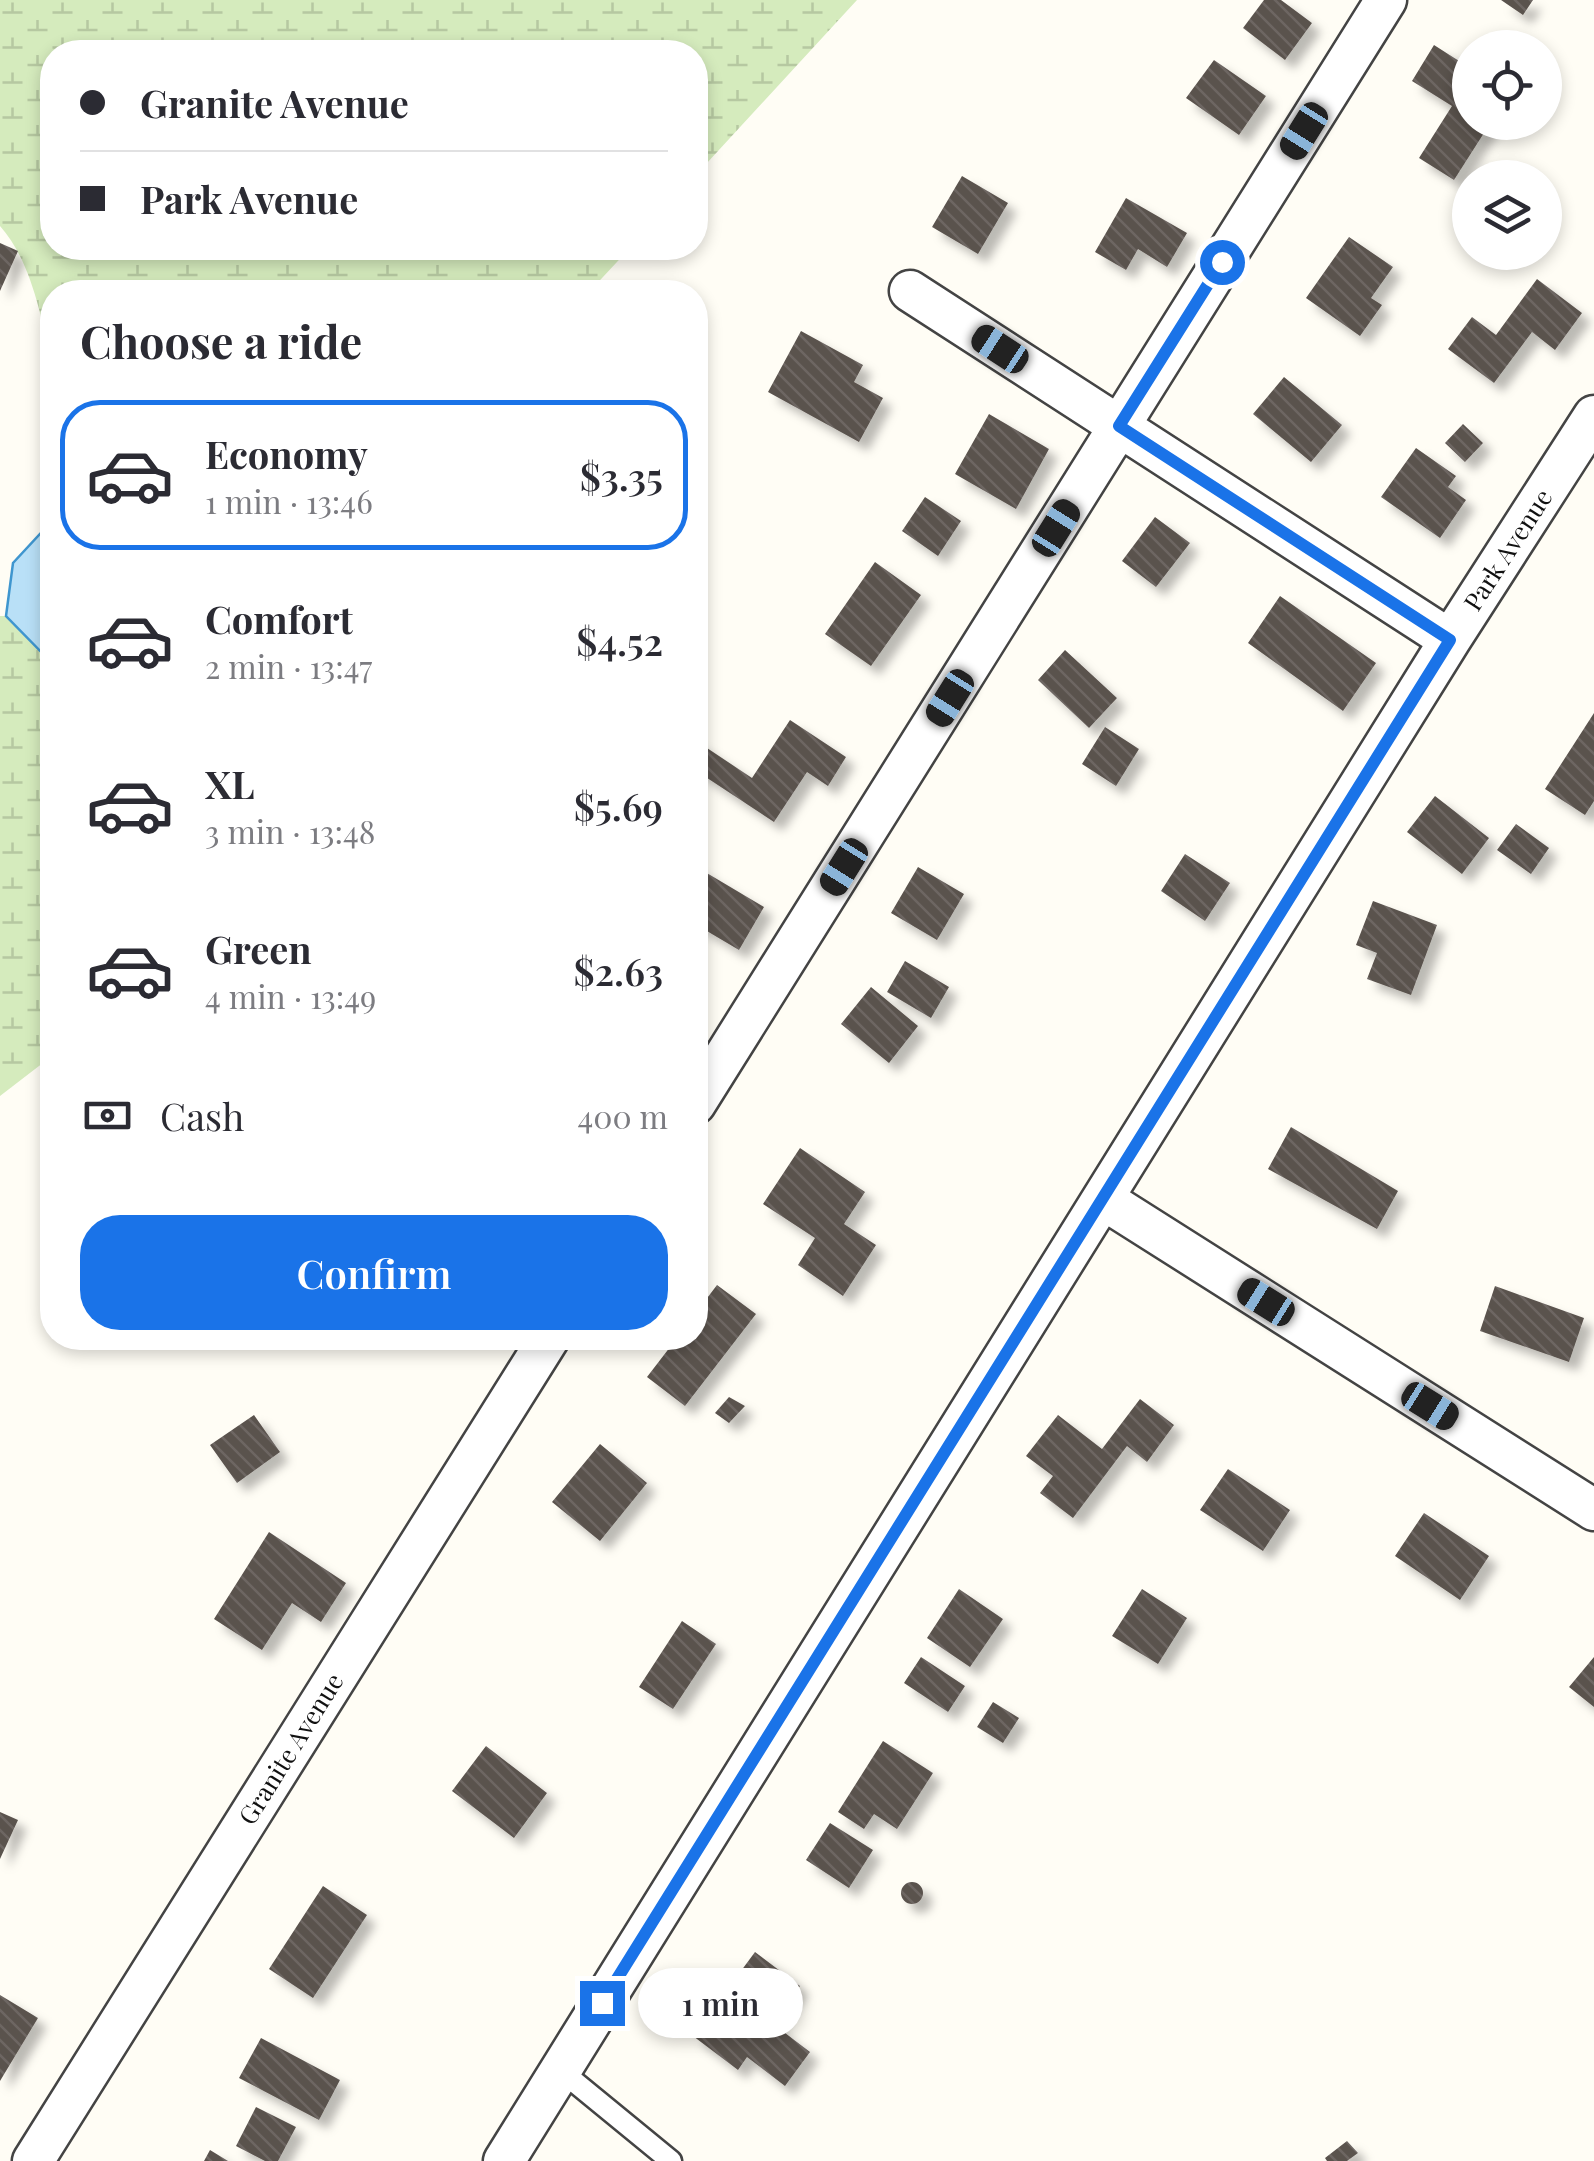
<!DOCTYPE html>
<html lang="en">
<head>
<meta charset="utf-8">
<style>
  body { margin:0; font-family:"Playfair Display",serif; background:#f2f2f3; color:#2b2b33; height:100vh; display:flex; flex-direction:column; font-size:38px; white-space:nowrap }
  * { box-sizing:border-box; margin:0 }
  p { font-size:32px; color:#7c7c81 }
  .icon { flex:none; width:55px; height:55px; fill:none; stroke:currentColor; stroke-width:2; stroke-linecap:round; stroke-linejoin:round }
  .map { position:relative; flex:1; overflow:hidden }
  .panel { position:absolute; left:40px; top:280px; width:668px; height:1070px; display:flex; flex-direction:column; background:#fff; border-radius:40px; box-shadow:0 5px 15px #0003 }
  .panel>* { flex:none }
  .banner { position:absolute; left:40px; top:40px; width:668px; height:220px; border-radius:40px; box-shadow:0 5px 15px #0003; display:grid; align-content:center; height:220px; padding:0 40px; background:#fff }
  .controls { position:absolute; left:1452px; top:30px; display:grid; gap:20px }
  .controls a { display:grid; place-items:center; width:110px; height:110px; border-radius:50%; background:#fff; box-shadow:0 5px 15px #0003; font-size:50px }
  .end { position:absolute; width:45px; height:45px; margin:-22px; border:12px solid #1a73e8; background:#fff; box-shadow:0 0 0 5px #fff }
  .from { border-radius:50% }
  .bubble { position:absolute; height:70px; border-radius:35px; background:#fff; box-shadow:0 5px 15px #0003; font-size:32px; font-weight:600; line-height:70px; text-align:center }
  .car { position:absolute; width:30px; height:60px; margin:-30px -15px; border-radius:12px; box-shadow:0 0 8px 2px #0007; background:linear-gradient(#222 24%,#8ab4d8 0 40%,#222 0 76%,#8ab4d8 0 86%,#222 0) }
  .banner b { display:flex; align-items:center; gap:35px; height:95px; font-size:38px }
  .banner b+b { border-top:2px solid #e1e1e2 }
  .banner i { width:25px; height:25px; background:#2b2b33 }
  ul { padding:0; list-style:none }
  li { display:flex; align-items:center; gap:30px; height:150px; margin:0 20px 15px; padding:0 20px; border:5px solid transparent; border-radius:40px }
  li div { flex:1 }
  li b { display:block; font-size:38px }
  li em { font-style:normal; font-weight:600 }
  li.selected { border-color:#1a73e8 }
  li>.icon { width:90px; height:90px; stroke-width:1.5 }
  h2 { padding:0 40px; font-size:45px; line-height:120px }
  .pay { display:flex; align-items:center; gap:25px; height:110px; padding:0 40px; font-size:38px }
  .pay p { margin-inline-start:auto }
  .button { display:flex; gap:20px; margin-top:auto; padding:20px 40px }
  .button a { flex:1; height:115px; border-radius:40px; background:#1a73e8; color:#fff; font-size:40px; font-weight:600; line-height:115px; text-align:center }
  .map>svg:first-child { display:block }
  .wetland { fill:url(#wetland-marsh) }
  .water { fill:#b9e0f7; stroke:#3f96cf; stroke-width:2.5 }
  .building { fill:url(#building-back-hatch); filter:url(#shadow) }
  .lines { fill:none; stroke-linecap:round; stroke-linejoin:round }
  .lane-casing { stroke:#444; stroke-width:25 }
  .street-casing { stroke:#444; stroke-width:45 }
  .lane { stroke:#fff; stroke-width:20 }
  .street { stroke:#fff; stroke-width:40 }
  .route { stroke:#1a73e8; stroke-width:12 }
  .labels { text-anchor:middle; stroke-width:10; stroke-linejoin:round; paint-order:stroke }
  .street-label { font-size:25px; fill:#111; stroke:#fff }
</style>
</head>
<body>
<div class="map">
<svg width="1594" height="2161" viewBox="0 0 1594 2161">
  <defs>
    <pattern id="wetland-marsh" width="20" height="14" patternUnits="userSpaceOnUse" patternTransform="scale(2.5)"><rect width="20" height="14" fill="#d5ebbd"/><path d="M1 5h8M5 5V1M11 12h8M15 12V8" fill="none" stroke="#b6c8a1"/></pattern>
    <pattern id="building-back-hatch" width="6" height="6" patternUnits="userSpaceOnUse" patternTransform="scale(2.5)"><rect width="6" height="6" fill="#5a524d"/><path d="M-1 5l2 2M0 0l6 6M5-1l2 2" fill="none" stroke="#6d6662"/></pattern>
    <filter id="shadow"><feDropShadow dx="9" dy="9" stdDeviation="5" flood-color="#0004"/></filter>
  </defs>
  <rect width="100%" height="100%" fill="#fffdf5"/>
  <!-- wetland -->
  <path class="wetland" d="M0,0H857L695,176V52H52V248H630L589,292H52V363C41,318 32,262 0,226Z
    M0,616H6L52,663V1056L0,1096Z"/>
  <!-- water -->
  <path class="water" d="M52,521V663L6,616L13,563Z"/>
  <!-- building -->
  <path class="building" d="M1264,0H1281L1312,23L1285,60L1243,28Z
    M1501,0H1533L1523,15Z
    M1434,45L1470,68V122H1491L1454,180L1419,158L1452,106L1412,81Z
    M1214,60L1266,96L1239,135L1186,98Z
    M962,176L1008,203L978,254L932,227Z
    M1126,198L1187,233L1167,267L1138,249L1126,270L1095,252Z
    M1349,237L1393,267L1371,298L1382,305L1360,336L1306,298Z
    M0,243L18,251L0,291Z
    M1537,279L1582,313L1555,350L1532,332L1494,383L1448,349L1472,317L1496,335Z
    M801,331L863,365L854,382L883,398L859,442L768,392Z
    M1284,377L1342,425L1311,462L1253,414Z
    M989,414L1049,449L1016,509L955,474Z
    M1463,424L1483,443L1465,462L1445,443Z
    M1416,448L1456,476L1448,487L1466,500L1440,538L1381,497Z
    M925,497L961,521L938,556L902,531Z
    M1155,517L1190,543L1156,587L1122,561Z
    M875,562L921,595L871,666L825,634Z
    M1280,596L1376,663L1343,711L1248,643Z
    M1065,650L1117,698L1089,728L1038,680Z
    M1594,713V801L1585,815L1545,789Z
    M790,720L846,757L828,786L807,772L774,822L695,770V740L752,778Z
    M1105,727L1139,749L1116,786L1082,764Z
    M1435,796L1489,838L1462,874L1407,832Z
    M1516,824L1549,848L1531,874L1497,850Z
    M1185,854L1230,883L1205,921L1161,891Z
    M695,866L764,907L739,950L695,924Z
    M918,867L964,894L937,940L891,913Z
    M1373,901L1437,925L1411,995L1367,979L1377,953L1356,945Z
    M905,961L949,987L931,1018L887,992Z
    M871,987L918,1026L889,1063L841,1024Z
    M1291,1127L1398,1191L1377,1229L1268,1169Z
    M800,1148L865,1192L844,1224L876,1245L843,1296L798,1265L815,1238L763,1204Z
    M717,1285L756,1314L685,1406L647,1377L677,1338H695V1314Z
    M1495,1286L1584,1318L1569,1362L1480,1331Z
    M729,1397L745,1406L729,1423L715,1413Z
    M1140,1399L1174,1425L1147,1462L1127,1446L1073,1518L1040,1493L1053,1476L1026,1456L1058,1415L1102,1449Z
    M254,1415L280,1452L237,1483L210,1445Z
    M600,1444L647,1483L600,1541L552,1502Z
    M1228,1469L1290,1510L1263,1551L1200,1510Z
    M1424,1513L1489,1556L1460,1600L1395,1556Z
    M269,1532L346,1583L321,1622L292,1603L262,1650L214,1619Z
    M959,1589L1003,1619L970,1667L927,1638Z
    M1142,1589L1187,1618L1158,1664L1112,1636Z
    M682,1621L716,1644L673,1709L639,1687Z
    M921,1657L965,1686L948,1712L904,1683Z
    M1594,1657V1707L1569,1687Z
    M993,1702L1019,1718L1003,1743L977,1727Z
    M883,1741L933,1773L897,1829L874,1814L864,1829L838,1812Z
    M486,1746L547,1793L514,1838L452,1791Z
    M0,1812L18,1820L0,1859Z
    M830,1823L873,1850L849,1888L806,1860Z
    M901 1893a11 11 0 1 1 22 0a11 11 0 1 1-22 0Z
    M323,1886L367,1915L313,1998L269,1969Z
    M755,1952L800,1986L772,2023L810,2052L785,2086L747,2057L738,2070L693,2036Z
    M0,1995L38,2018L0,2081Z
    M261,2038L340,2080L319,2120L239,2078Z
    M256,2107L296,2127L278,2161H265L236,2146Z
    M1347,2141L1358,2153L1347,2161H1327L1325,2158Z
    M210,2150L228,2161H204Z"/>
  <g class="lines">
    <!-- lane casing -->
    <g class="lane-casing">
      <path id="lane" d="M560,2070L671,2161"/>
    </g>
    <!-- street casing -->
    <g class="street-casing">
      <path id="street" d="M910,291L1450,640
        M695,1104L1386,0
        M1103,1199L1594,1510
        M33,2161L549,1338
        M504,2161L1450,640L1594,416"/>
    </g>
    <!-- lane -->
    <use href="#lane" class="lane"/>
    <!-- street -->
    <use href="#street" class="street"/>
  </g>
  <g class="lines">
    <!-- route -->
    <path class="route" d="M602,2003L1450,640L1119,426L1222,262"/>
  </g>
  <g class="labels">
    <!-- street labels -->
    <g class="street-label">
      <text transform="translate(1508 550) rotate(-57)" y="9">Park Avenue</text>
      <text transform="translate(291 1749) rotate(-58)" y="9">Granite Avenue</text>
    </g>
  </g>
</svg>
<div class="controls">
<a><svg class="icon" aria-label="locate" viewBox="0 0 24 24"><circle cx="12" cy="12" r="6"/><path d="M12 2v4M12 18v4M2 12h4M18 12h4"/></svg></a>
<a><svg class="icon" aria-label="layers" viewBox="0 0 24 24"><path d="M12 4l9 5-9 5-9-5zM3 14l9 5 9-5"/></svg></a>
</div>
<i class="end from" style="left:1222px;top:262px"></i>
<i class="end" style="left:602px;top:2003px"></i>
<div class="bubble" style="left:638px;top:1968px;width:165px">1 min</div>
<i class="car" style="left:1304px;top:131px;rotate:212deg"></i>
<i class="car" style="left:1000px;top:349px;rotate:303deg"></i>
<i class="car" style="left:1056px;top:528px;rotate:32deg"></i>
<i class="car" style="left:950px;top:698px;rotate:212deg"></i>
<i class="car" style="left:844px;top:867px;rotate:212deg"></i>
<i class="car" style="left:1266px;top:1302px;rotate:302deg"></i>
<i class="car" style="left:1430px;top:1406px;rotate:122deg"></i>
<div class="banner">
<b><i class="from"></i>Granite Avenue</b>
<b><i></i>Park Avenue</b>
</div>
<section class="panel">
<h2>Choose a ride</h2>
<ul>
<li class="selected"><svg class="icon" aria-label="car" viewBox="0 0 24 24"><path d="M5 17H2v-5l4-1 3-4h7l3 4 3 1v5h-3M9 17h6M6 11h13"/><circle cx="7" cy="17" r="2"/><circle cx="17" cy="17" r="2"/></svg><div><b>Economy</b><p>1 min · 13:46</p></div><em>$3.35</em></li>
<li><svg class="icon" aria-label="car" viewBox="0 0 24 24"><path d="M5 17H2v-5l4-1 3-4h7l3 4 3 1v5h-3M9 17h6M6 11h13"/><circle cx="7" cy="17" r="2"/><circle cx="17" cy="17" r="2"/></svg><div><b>Comfort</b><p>2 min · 13:47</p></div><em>$4.52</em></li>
<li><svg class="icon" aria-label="car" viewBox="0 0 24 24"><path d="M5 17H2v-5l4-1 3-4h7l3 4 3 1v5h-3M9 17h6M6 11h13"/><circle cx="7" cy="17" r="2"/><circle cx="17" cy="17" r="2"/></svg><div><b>XL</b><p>3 min · 13:48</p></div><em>$5.69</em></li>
<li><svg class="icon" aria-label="car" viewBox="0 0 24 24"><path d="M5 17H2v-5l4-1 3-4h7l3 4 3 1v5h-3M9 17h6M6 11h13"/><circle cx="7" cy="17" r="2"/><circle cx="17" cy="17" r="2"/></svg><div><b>Green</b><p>4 min · 13:49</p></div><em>$2.63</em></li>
</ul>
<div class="pay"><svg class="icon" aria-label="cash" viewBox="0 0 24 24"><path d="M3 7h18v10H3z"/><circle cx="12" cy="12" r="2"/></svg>Cash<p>400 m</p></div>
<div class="button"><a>Confirm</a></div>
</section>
</div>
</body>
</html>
